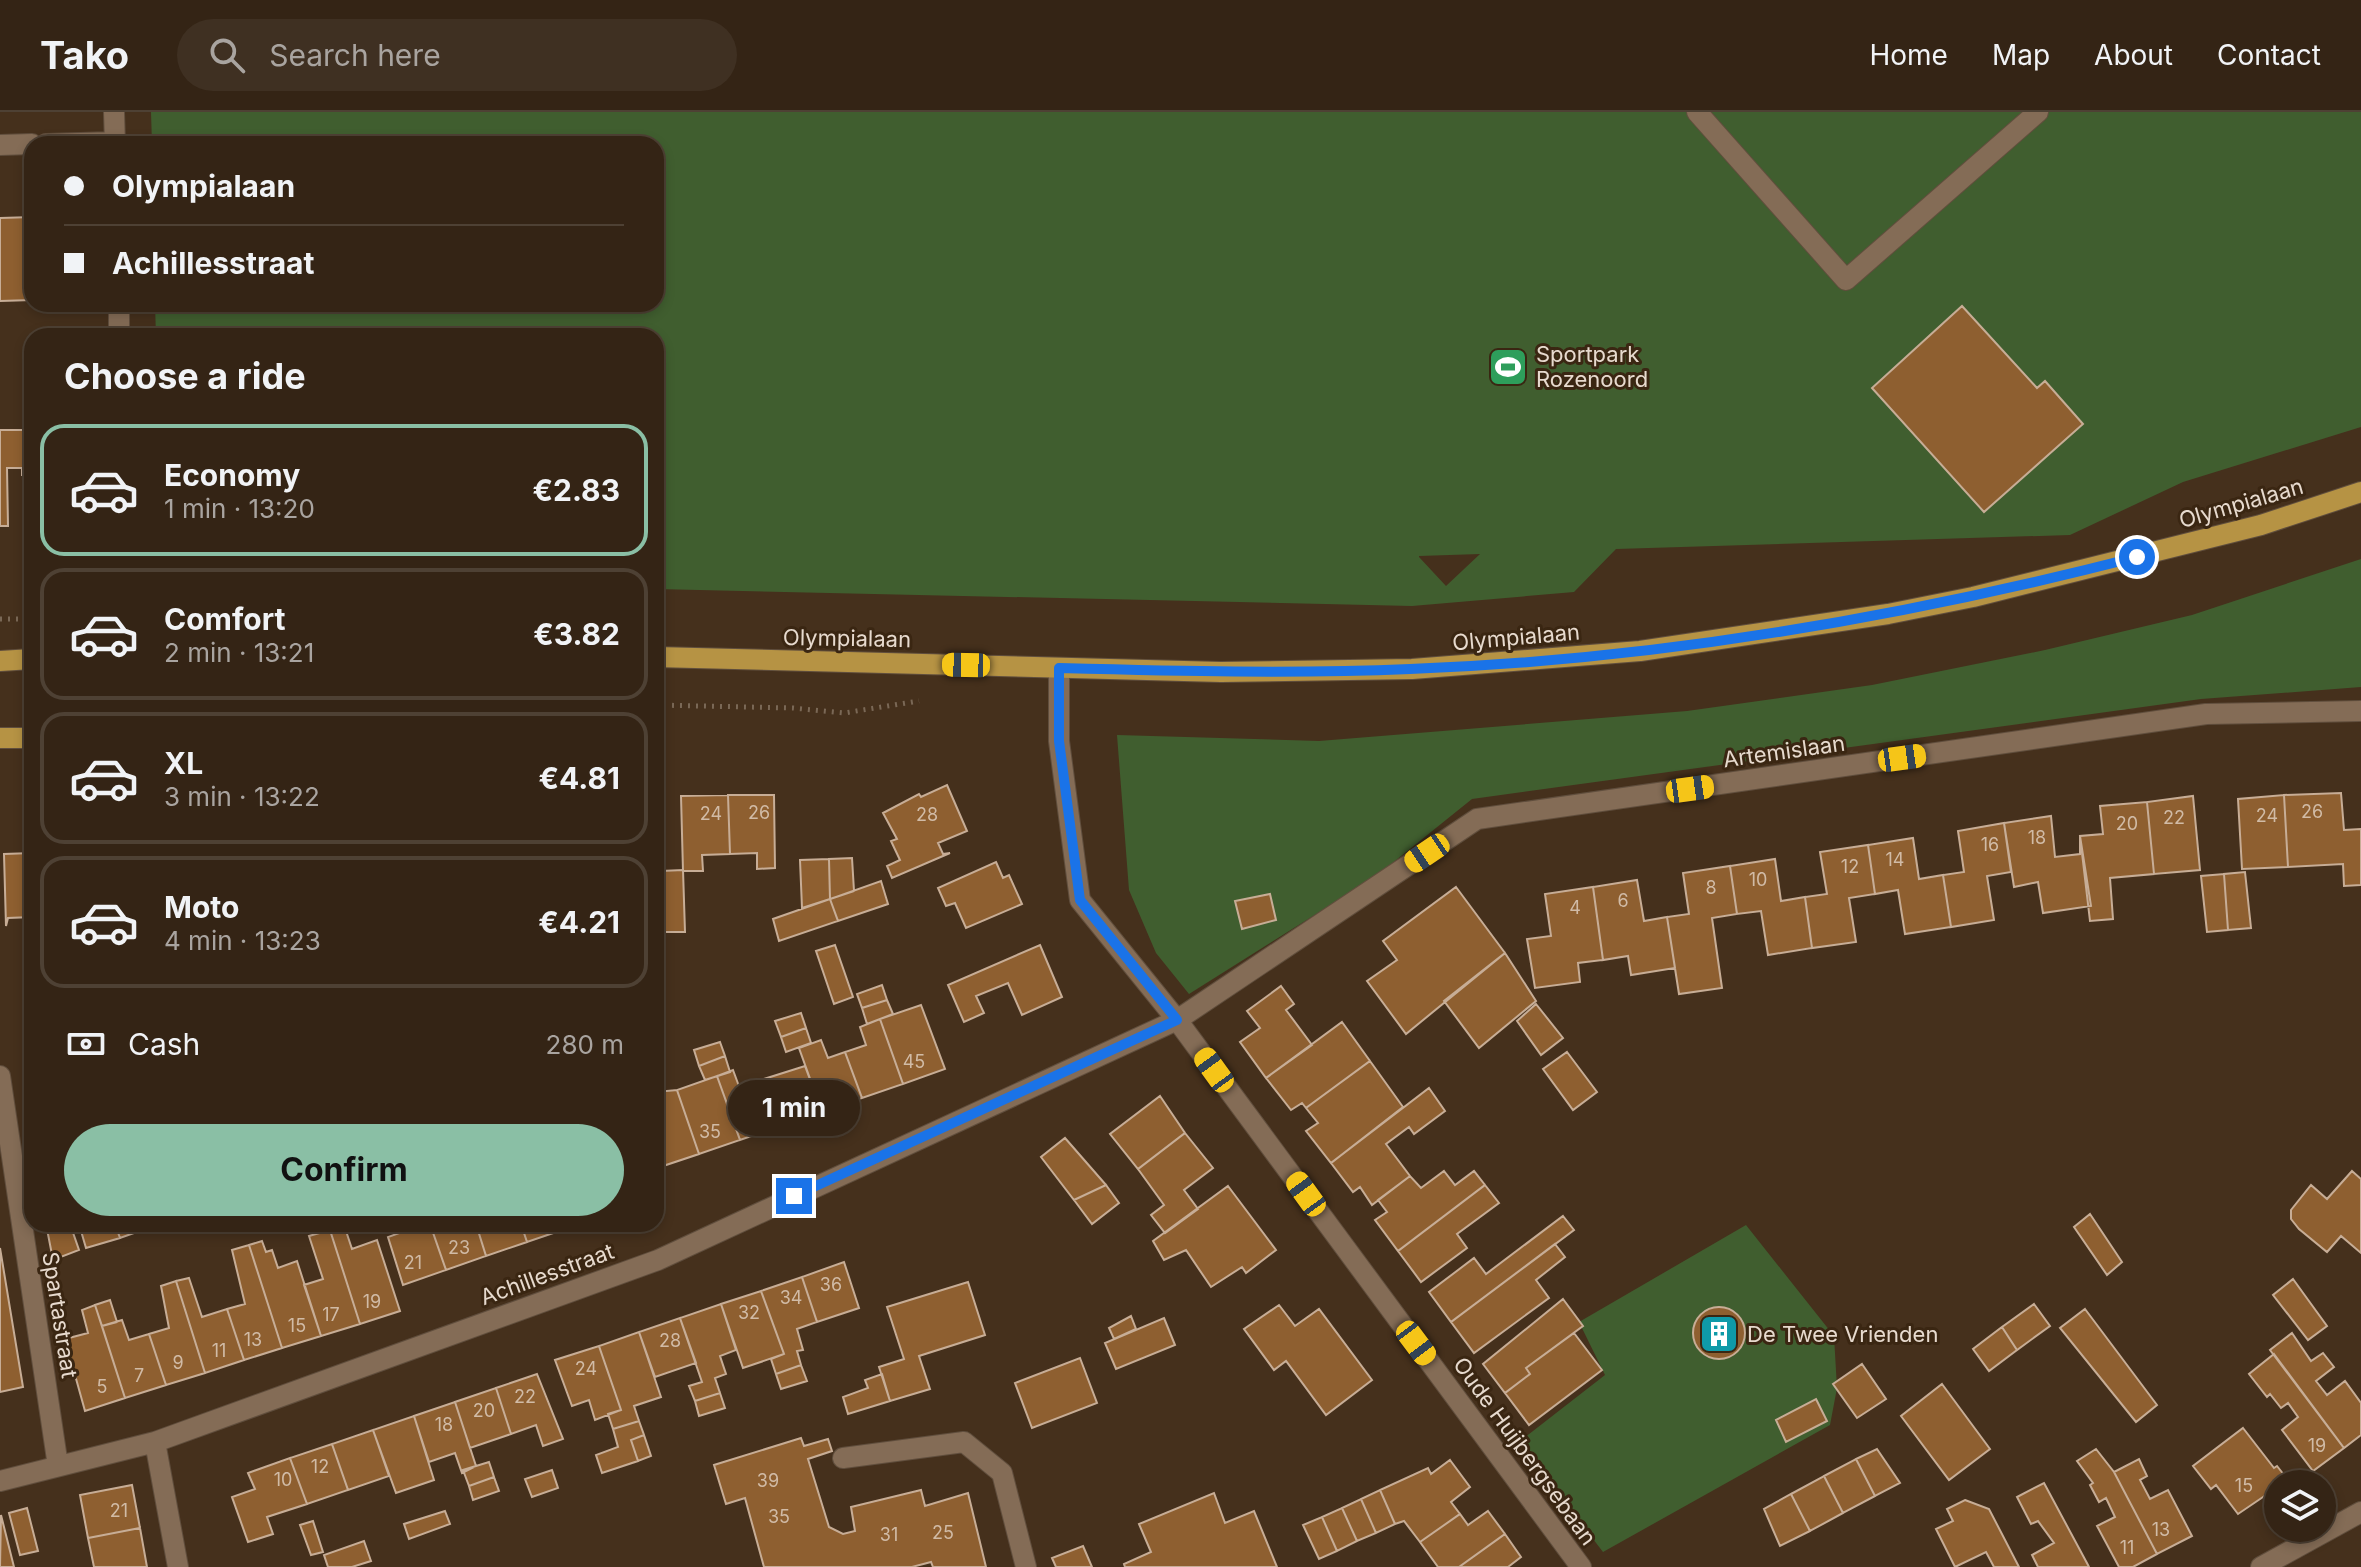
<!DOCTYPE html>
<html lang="en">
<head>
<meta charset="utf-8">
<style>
  body { margin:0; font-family:Inter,sans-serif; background:#3f3022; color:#f1f3f6; height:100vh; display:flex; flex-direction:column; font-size:30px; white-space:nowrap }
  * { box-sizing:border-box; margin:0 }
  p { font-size:26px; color:#a9a4a0 }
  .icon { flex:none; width:44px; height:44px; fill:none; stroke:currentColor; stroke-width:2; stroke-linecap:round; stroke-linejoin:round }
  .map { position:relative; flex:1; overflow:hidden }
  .sheet { position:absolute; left:24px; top:216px; width:640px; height:904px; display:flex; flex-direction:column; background:#342415; border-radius:24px; box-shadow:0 4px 12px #0003,0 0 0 2px #4e4134 }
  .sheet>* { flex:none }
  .banner { position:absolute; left:24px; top:24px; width:640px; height:176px; border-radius:24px; box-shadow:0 4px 12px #0003,0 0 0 2px #4e4134; display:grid; align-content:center; height:176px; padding:0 40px; background:#342415 }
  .tools { position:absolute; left:2264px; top:1358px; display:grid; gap:16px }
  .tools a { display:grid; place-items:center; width:72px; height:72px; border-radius:50%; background:#342415; box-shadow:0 4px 12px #0003,0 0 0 2px #4e4134; font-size:40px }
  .end { position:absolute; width:36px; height:36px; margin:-18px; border:10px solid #1a73e8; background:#fff; box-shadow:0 0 0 4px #fff }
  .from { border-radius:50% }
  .bubble { position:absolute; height:56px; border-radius:28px; background:#342415; box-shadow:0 4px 12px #0003,0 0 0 2px #4e4134; font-size:26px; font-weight:700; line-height:56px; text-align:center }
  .car { position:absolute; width:24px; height:48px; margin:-24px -12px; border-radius:10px; box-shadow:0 0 6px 2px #0007; background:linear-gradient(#f5c518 24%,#345 0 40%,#f5c518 0 76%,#345 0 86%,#f5c518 0) }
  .banner b { display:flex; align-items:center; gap:28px; height:76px; font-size:30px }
  .banner b+b { border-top:2px solid #4e4134 }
  .banner i { width:20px; height:20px; background:#f1f3f6 }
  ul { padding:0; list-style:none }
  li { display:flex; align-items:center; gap:24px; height:132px; margin:0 16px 12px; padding:0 24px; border:4px solid #4e4134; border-radius:24px }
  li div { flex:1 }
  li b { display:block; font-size:30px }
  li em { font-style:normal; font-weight:700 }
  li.on { border-color:#8abfa5 }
  li>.icon { width:72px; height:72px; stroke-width:1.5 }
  h2 { padding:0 40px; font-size:36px; line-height:96px }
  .pay { display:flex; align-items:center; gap:20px; height:88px; padding:0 40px; font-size:30px }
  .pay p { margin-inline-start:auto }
  .button { display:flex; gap:16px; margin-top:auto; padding:16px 40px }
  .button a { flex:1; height:92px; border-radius:48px; background:#8abfa5; color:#111; font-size:32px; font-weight:700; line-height:92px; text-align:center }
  header { display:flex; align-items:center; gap:48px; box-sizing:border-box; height:112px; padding:0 40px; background:#342415; border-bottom:2px solid #4e4134 }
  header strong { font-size:38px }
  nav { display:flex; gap:44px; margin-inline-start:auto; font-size:28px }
  .search { width:560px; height:72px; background:#3f3022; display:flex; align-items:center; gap:20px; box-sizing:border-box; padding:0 28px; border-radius:44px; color:#a9a4a0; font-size:30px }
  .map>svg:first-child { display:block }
  .green { fill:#405e2f; fill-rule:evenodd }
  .building { fill:#8e5f30; stroke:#c7ad96; stroke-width:2 }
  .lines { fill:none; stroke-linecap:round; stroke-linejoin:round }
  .minor-casing { stroke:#604e3d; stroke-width:22 }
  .major-casing { stroke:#604e3d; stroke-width:22 }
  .path { stroke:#7a6856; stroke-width:5; stroke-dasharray:2 6; stroke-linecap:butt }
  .minor { stroke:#846c56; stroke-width:20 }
  .major { stroke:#b69344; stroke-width:20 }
  .route { stroke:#1a73e8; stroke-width:10 }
  .labels { text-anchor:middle; stroke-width:6; stroke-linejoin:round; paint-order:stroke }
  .number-label { font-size:18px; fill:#d1bba6 }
  .poi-label { font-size:22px; fill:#e7dace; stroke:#3a2612; text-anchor:start }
  .street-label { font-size:22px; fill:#e7dace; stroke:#3a2612 }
</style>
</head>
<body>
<header>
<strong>Tako</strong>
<div class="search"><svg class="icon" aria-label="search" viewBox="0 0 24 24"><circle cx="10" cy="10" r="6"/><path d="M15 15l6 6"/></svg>Search here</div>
<nav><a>Home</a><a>Map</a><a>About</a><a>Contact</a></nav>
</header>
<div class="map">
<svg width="2361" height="1455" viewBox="0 0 2361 1455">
  <rect width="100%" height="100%" fill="#45301c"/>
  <!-- green -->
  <path class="green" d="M151,0H2361V315L2183,370L2070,423L1616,437L1574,480L1412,494L656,477V224H156L155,192H656V32H152ZM1480,442L1446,474L1419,445V444Z
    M2361,447V575L2201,587L1472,687L1375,765L1189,882L1156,841L1129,778L1117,623L1319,629L1687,599L1872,573L2045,538L2192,503Z
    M1746,1113L1834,1224L1837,1276L1830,1313L1603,1440L1519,1330L1605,1263L1579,1210Z"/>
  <!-- building -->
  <path class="building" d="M32,105V188L0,189V106Z
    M1962,194L2037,276L2045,269L2083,312L1984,400L1872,276Z
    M0,318H32V363H22V356H7L8,414H0Z
    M947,673L967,719L938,731L943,742L950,741L892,766L887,754L900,748L891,729L897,727L883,701L919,682L921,685Z
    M2341,681L2344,718L2361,717V773L2344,774L2343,752L2288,755L2284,683Z
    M728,683H774L775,756L757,757V741L730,742Z
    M728,683L730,742L702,743L703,759H683L681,684Z
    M2284,683L2288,755L2242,757L2238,687Z
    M2193,684L2200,758L2154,762L2147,690Z
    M2147,690L2154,762L2110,766L2113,807L2090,809L2080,724L2103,722L2100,694Z
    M2051,704L2055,745L2080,742V724L2091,794L2043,801L2038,770L2014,775L2004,711Z
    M2004,711L2011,760L1987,764L1994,808L1951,815L1943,763L1964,760L1958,719Z
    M1913,726L1919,767L1943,763L1951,815L1905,822L1898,778L1875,782L1868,733Z
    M1868,733L1875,782L1849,786L1856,830L1812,836L1805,785L1827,782L1820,740Z
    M32,741V805L8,806L6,814L4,742Z
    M852,746L854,779L830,787L829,747Z
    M829,747L830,787L802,796L800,748Z
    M1775,747L1781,789L1805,785L1812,836L1768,843L1761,799L1737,802L1730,754Z
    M996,750L1003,766L1009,763L1022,792L966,816L955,791L946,794L938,776Z
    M1730,754L1737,802L1712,806L1722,876L1679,882L1667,805L1689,802L1683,761Z
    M683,758L685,820H662L661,759Z
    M656,759H661L662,820L656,821Z
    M2245,760L2251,816L2228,818L2224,762Z
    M2224,762L2228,818L2207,820L2201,764Z
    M1637,768L1644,809L1667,805L1675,856L1631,863L1628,844L1603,848L1593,775Z
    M881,769L888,792L838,809L830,787Z
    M1456,775L1505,841L1406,922L1367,869L1397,848L1383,829Z
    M1593,775L1603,848L1578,851L1580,870L1535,876L1527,827L1551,824L1545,782Z
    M1270,782L1276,808L1242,817L1235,789Z
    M830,787L838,809L779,829L773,807Z
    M835,833L853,885L834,892L816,839Z
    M1040,833L1062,885L1022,903L1008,871L976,884L984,901L964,910L948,873Z
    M1505,841L1536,889L1479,936L1444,889Z
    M882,873L887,888L862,896L857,882Z
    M1281,874L1294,892L1286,898L1312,933L1266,966L1240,930L1260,916L1247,899Z
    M887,888L893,902L867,912L862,896Z
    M1536,892L1563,926L1541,943L1517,909Z
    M921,893L945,957L903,972L880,907Z
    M801,901L806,916L781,925L775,909Z
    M880,907L903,972L862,986L845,940L866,933L860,915Z
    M1342,910L1370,949L1306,996L1302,991L1291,998L1266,966Z
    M806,916L811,931L786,940L781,925Z
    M821,928L828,946L845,940L862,986L822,1000L799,936Z
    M720,930L725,944L699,954L694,938Z
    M1567,940L1597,980L1573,998L1543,957Z
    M725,944L730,960L705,968L699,954Z
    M1370,949L1403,995L1331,1051L1306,1019L1318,1011L1306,996Z
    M805,954L822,1000L781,1014L764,967Z
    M733,958L740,977L764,967L781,1014L740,1028L717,964Z
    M717,964L740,1028L699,1042L677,978Z
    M1429,976L1445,999L1414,1022L1409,1015L1386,1032L1410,1064L1372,1093L1360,1075L1353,1080L1331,1051Z
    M677,978L699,1042L657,1056L656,980Z
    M1160,984L1185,1021L1138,1057L1110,1022Z
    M1185,1021L1213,1056L1184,1078L1198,1097L1165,1121L1151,1103L1164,1093L1138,1057Z
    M1065,1026L1106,1073L1074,1088L1041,1045Z
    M1444,1059L1455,1073L1474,1059L1485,1073L1398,1139L1375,1108L1387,1100L1378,1088L1410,1064L1421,1076Z
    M2352,1059L2361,1067V1141L2341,1124L2327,1140L2299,1117L2291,1107V1098L2311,1073L2327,1087Z
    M1106,1073L1119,1091L1092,1112L1074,1088Z
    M1485,1073L1499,1091L1457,1122L1467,1136L1421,1170L1398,1139Z
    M1228,1074L1276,1138L1246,1161L1242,1155L1211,1175L1186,1138L1164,1148L1153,1129Z
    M2090,1102L2122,1150L2107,1163L2074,1115Z
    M1563,1104L1574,1118L1451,1210L1429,1180L1474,1146L1486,1162Z
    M46,1112H70L79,1138L53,1148Z
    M79,1112H115L120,1126L86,1136Z
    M115,1112H147L148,1116L120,1126Z
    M406,1112H430L446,1158L403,1173L388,1125L408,1118Z
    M430,1112H476L486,1144L446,1158Z
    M476,1112H521L527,1130L486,1144Z
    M521,1112H567L568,1116L527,1130Z
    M344,1113L352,1137L377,1128L400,1199L360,1212L330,1118Z
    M330,1118L360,1212L321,1224L304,1173L323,1167L309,1124Z
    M262,1129L266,1140L272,1138L278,1156L297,1149L321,1224L282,1236L249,1133Z
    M1555,1132L1565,1145L1536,1168L1549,1186L1474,1241L1451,1210Z
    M249,1133L282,1236L244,1248L227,1197L245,1192L232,1138Z
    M0,1136L23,1275L0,1280Z
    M844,1150L859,1196L817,1210L802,1165Z
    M802,1165L817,1210L797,1217L803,1238L797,1239L801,1253L776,1262L771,1247L784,1242L761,1179Z
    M189,1166L202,1205L227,1197L244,1248L205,1261L176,1169Z
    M2293,1167L2327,1214L2308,1228L2273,1183Z
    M176,1169L205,1261L166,1273L149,1222L169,1216L161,1174Z
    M968,1170L985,1223L919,1244L930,1277L890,1289L879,1255L904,1247L887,1195Z
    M761,1179L784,1242L743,1256L721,1192Z
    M1563,1187L1583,1214L1526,1256L1530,1262L1505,1281L1483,1252Z
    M110,1188L117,1210L102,1214L95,1193Z
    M721,1192L736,1238L720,1244L726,1262L715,1266L720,1281L695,1289L689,1274L702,1270L680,1206Z
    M2034,1192L2050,1214L2017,1238L2002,1215Z
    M95,1193L125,1286L85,1299L65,1227L88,1221L82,1198Z
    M1279,1193L1295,1214L1319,1197L1372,1268L1326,1303L1286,1249L1274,1258L1244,1217Z
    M1693 1221a26 26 0 1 1 52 0a26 26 0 1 1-52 0Z
    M2085,1197L2157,1293L2136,1310L2060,1216Z
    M1131,1204L1136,1217L1114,1227L1109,1216Z
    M680,1206L696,1251L655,1265L639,1220Z
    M1164,1206L1175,1233L1116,1257L1105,1231Z
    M122,1208L129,1228L149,1222L166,1273L125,1286L102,1214Z
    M2002,1215L2017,1238L1989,1259L1973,1237Z
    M639,1220L661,1285L634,1294L639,1309L613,1317L608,1302L621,1298L599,1234Z
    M1574,1221L1602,1258L1529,1313L1505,1281L1530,1262L1526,1256Z
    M2292,1221L2311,1249L2323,1241L2334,1255L2316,1269L2327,1283L2345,1269L2361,1291V1323L2344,1336L2270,1238Z
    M599,1234L621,1298L595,1308L589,1288L572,1294L555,1248Z
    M2274,1242L2344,1336L2313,1359L2282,1318L2298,1305L2288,1291L2281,1296L2270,1282L2267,1285L2249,1262Z
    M1080,1246L1097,1291L1032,1316L1015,1271Z
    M1862,1252L1886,1287L1857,1306L1833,1272Z
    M801,1253L807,1269L781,1277L776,1262Z
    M537,1262L563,1327L543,1334L536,1313L511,1322L496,1276Z
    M882,1262L890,1289L848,1302L843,1285L868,1276L865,1268Z
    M1942,1272L1990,1337L1949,1368L1901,1304Z
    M496,1276L511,1322L470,1336L455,1290Z
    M720,1281L725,1296L699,1304L695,1289Z
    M1816,1287L1827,1309L1786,1330L1776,1308Z
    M455,1290L476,1354L462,1361L455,1341L429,1350L414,1304Z
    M414,1304L434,1368L396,1381L373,1318Z
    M639,1309L644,1323L631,1328L638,1349L602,1361L596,1343L618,1335L613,1317Z
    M2243,1316L2274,1356L2277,1354L2288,1368L2238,1402L2216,1373L2211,1377L2193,1354Z
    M373,1318L389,1364L348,1378L332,1332Z
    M644,1323L651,1344L638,1349L631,1328Z
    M801,1326L804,1334L828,1327L832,1339L808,1347L829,1415L843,1422L855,1419L851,1395L921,1378L925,1394L968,1381L986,1455H933L931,1450L912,1455H764L745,1386L726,1392L714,1353Z
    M332,1332L348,1378L307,1392L290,1346Z
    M1877,1337L1900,1371L1875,1384L1856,1347Z
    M2096,1337L2114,1360L2157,1442L2133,1455H2119L2097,1414L2115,1405L2106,1386L2099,1390L2090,1373L2093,1371L2077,1349Z
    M290,1346L307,1392L267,1405L273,1422L248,1430L232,1385L255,1377L248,1361Z
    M1856,1347L1875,1384L1843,1401L1824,1364Z
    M2139,1347L2147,1364L2140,1368L2150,1387L2168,1378L2192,1424L2157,1442L2114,1360Z
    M1450,1348L1470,1375L1451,1390L1460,1402L1420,1430L1404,1409L1395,1412L1380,1378L1428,1356L1431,1362Z
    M489,1350L494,1365L469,1374L463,1358Z
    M552,1358L558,1376L532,1385L525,1367Z
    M1824,1364L1843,1401L1810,1419L1791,1382Z
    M494,1365L499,1379L473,1388L469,1374Z
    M2044,1371L2088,1453L2089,1455H2038L2032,1443L2054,1431L2038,1409L2031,1412L2017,1385Z
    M132,1373L140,1416L88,1426L80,1383Z
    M1380,1378L1395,1412L1376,1421L1361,1387Z
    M1214,1381L1225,1411L1254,1399L1277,1455H1125L1124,1452L1151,1440L1139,1412Z
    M1791,1382L1810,1419L1780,1434L1764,1397Z
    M1361,1387L1376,1421L1357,1429L1342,1396Z
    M1965,1388L1989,1397L2019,1455H1994L1986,1440L1955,1455L1936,1417L1953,1409L1947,1397Z
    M27,1396L38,1439L20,1443L9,1401Z
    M1342,1396L1357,1429L1337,1439L1322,1405Z
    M445,1399L450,1412L409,1427L404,1412Z
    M1488,1399L1505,1422L1459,1455H1438L1420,1430L1460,1402L1468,1413Z
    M1,1403L14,1455H0Z
    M1322,1405L1337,1439L1319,1447L1303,1413Z
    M313,1409L323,1440L311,1443L300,1413Z
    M140,1416L147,1455H94L88,1426Z
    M1505,1422L1521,1445L1508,1455H1459Z
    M364,1429L371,1449L352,1455H328L324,1443Z
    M1083,1434L1092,1455H1056L1052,1446Z"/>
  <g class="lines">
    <!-- minor casing -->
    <g class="minor-casing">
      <path id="minor" d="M114,0L115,32
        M1697,0L1846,168L2038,0
        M46,32L115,30
        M0,33L32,32
        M119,192V224
        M1059,556V629L1080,788L1177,908L1581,1455
        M0,964L58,1354
        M155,1330L178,1455
        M843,1346L964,1330L1002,1361L1026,1455
        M0,1369L155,1330L658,1148L1177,908L1477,707L2206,602L2361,599
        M2261,1455L2361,1400"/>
    </g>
    <!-- major casing -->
    <g class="major-casing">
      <path id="major" d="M656,545L1221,560L1412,557L1640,539L1888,502L1973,485L2261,413L2361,380
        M0,549L32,547
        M0,626H32"/>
    </g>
    <!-- path -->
    <path class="path" d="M0,507H32
      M656,593L793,596L844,601L919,589"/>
    <!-- minor -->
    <use href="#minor" class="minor"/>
    <!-- major -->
    <use href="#major" class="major"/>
  </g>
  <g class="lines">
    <!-- route -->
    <path class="route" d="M794,1084L1177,908L1080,788L1059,629V556C1176,559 1293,562 1410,557C1655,548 1899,506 2137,445"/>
  </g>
  <!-- icons -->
  <defs>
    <g id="stadium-square" transform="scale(2)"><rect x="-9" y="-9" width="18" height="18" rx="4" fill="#2e9e5b" stroke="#3a2612"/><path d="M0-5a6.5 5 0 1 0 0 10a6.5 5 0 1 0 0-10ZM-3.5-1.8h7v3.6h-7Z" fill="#fff"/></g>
    <g id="building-square" transform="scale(2)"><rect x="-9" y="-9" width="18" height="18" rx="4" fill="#0f9aa8" stroke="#3a2612"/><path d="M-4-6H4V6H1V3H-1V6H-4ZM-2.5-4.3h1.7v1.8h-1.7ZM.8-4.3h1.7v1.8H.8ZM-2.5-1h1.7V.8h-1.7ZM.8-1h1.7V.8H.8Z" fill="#fff"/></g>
  </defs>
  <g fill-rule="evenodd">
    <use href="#stadium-square" x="1508" y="255"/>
    <use href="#building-square" x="1719" y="1222"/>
  </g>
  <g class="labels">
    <!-- number labels -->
    <g class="number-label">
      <text x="2312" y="706">26</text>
      <text x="759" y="707">26</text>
      <text x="711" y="708">24</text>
      <text x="927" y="709">28</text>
      <text x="2267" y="710">24</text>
      <text x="2174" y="712">22</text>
      <text x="2127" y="718">20</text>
      <text x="2037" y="732">18</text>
      <text x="1990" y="739">16</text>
      <text x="1895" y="754">14</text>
      <text x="1850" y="761">12</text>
      <text x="1758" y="774">10</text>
      <text x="1711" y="782">8</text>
      <text x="1623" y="795">6</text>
      <text x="1575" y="802">4</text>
      <text x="914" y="956">45</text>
      <text x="710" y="1026">35</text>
      <text x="459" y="1142">23</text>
      <text x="413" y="1157">21</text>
      <text x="831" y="1179">36</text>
      <text x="791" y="1192">34</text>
      <text x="372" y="1196">19</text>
      <text x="749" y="1207">32</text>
      <text x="331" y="1209">17</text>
      <text x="297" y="1220">15</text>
      <text x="253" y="1234">13</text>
      <text x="670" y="1235">28</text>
      <text x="219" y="1245">11</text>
      <text x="178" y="1257">9</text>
      <text x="586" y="1263">24</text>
      <text x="139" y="1270">7</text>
      <text x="102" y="1281">5</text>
      <text x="525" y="1291">22</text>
      <text x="484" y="1305">20</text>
      <text x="444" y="1319">18</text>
      <text x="2317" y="1340">19</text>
      <text x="320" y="1361">12</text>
      <text x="283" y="1374">10</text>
      <text x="768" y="1375">39</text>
      <text x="2244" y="1380">15</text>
      <text x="119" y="1405">21</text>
      <text x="779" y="1411">35</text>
      <text x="2161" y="1424">13</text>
      <text x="943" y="1427">25</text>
      <text x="889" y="1429">31</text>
      <text x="2127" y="1442">11</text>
    </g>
    <!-- poi labels -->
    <g class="poi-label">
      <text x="1536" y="250">Sportpark<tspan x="1536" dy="25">Rozenoord</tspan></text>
      <text x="1747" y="1230">De Twee Vrienden</text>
    </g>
    <!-- street labels -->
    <g class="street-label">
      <text transform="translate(2241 391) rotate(-16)" y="8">Olympialaan</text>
      <text transform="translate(1516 525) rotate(-5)" y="8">Olympialaan</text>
      <text transform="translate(847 526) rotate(1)" y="8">Olympialaan</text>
      <text transform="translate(1784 639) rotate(-8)" y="8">Artemislaan</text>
      <text transform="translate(547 1162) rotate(-20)" y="8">Achillesstraat</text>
      <text transform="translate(60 1203) rotate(81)" y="8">Spartastraat</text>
      <text transform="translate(1525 1339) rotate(54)" y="8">Oude Huijbergsebaan</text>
    </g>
  </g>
</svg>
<div class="tools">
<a><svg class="icon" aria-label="layers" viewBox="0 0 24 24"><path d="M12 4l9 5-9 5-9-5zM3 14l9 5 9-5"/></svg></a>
</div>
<i class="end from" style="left:2137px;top:445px"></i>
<i class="end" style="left:794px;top:1084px"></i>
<div class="bubble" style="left:728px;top:968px;width:132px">1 min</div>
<i class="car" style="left:966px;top:553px;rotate:271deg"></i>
<i class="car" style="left:1902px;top:646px;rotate:82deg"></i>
<i class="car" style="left:1690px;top:677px;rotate:82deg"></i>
<i class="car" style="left:1427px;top:741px;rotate:236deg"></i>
<i class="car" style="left:1214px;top:958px;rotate:324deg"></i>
<i class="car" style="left:1306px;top:1082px;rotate:324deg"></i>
<i class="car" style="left:1416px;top:1231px;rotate:143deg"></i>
<div class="banner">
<b><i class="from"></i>Olympialaan</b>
<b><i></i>Achillesstraat</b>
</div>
<section class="sheet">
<h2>Choose a ride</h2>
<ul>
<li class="on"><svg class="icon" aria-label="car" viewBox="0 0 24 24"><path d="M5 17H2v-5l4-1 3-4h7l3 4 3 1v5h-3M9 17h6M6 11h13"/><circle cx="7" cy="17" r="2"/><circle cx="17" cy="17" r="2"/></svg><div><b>Economy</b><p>1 min · 13:20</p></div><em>€2.83</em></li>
<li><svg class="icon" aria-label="car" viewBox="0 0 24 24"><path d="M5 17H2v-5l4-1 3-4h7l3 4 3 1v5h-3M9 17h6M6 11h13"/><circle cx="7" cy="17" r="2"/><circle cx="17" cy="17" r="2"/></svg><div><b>Comfort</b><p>2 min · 13:21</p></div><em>€3.82</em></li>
<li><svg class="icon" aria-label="car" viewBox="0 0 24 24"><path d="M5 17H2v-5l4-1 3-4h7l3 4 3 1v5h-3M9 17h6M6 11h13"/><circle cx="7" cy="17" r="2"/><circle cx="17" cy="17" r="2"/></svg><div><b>XL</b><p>3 min · 13:22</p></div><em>€4.81</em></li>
<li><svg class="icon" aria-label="car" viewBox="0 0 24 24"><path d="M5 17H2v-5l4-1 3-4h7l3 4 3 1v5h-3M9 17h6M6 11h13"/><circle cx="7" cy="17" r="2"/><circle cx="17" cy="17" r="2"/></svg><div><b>Moto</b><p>4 min · 13:23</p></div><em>€4.21</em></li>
</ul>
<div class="pay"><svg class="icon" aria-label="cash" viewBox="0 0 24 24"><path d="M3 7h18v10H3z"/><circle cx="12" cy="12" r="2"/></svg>Cash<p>280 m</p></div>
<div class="button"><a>Confirm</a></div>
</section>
</div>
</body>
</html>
